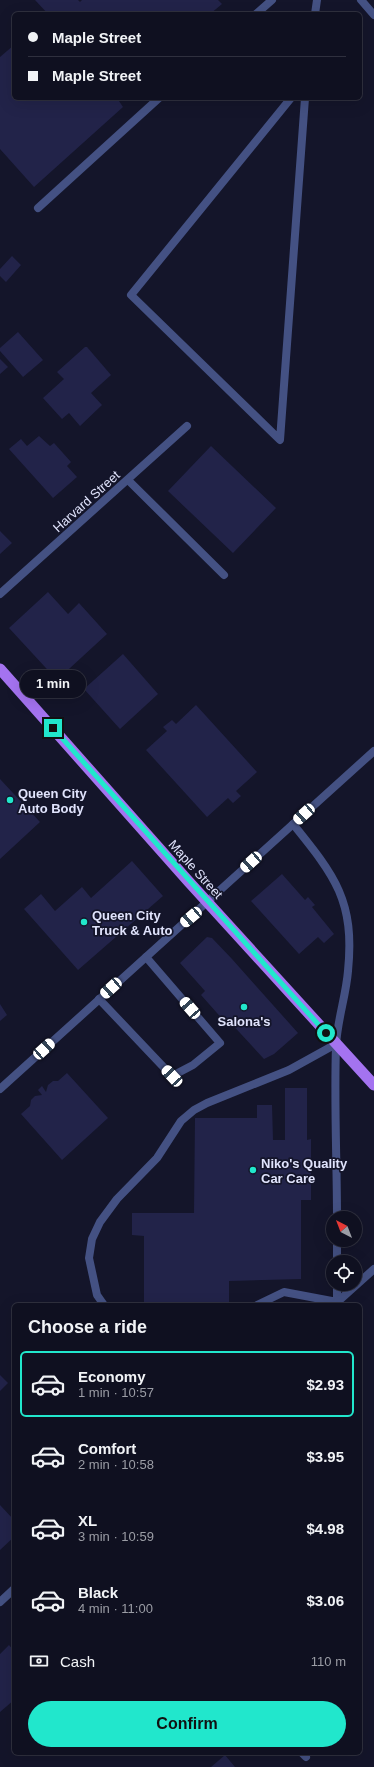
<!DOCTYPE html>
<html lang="en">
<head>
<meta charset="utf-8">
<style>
  body { margin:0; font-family:Helvetica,sans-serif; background:#1d1e2d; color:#f1f3f6; height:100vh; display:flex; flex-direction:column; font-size:15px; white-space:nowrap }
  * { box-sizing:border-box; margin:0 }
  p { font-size:13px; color:#9b9da5 }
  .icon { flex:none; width:22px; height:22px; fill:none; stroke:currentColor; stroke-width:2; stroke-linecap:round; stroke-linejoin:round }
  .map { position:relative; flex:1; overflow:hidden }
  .sheet { position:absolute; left:12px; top:1303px; width:350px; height:452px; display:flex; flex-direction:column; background:#0f1020; border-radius:6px; box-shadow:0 4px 16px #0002,0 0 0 1px #2f303e }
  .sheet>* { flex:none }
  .banner { position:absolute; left:12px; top:12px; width:350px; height:88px; border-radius:6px; box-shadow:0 4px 16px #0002,0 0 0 1px #2f303e; display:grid; align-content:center; height:88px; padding:0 16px; background:#0f1020 }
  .needle { width:26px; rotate:318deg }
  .fabs { position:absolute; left:326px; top:1211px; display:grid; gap:8px }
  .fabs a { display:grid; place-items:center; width:36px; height:36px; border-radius:50%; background:#0f1020; box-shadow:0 4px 16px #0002,0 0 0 1px #2f303e; font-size:20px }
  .end { position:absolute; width:18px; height:18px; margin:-9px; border:5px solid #21e7cc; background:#111; box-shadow:0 0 0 2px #111 }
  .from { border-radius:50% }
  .bubble { position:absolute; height:28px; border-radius:14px; background:#0f1020; box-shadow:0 4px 16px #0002,0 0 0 1px #2f303e; font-size:13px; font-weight:700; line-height:28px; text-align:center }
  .car { position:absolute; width:12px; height:24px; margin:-12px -6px; border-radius:5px; box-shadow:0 0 3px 1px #0007; background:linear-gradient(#fff 24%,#345 0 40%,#fff 0 76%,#345 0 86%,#fff 0) }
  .banner b { display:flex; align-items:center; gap:14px; height:38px; font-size:15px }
  .banner b+b { border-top:1px solid #2f303e }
  .banner i { width:10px; height:10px; background:#f1f3f6 }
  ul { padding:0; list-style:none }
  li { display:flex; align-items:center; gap:12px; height:66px; margin:0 8px 6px; padding:0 8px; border:2px solid transparent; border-radius:6px }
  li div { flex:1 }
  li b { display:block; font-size:15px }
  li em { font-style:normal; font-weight:700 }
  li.current { border-color:#21e7cc }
  li>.icon { width:36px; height:36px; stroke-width:1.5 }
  h2 { padding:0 16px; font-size:18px; line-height:48px }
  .pay { display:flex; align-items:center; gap:10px; height:44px; padding:0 16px; font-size:15px }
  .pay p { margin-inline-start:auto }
  .primary-button { display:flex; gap:8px; margin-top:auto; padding:8px 16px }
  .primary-button a { flex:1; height:46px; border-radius:24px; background:#21e7cc; color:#111; font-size:16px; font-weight:700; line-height:46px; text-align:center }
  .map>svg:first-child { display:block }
  .building { fill:#222349 }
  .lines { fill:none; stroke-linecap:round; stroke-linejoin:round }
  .service { stroke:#445183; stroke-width:8 }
  .minor { stroke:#445183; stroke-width:8 }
  .primary { stroke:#a473f0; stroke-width:11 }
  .route { stroke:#21e7cc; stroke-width:5 }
  .poi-dot { fill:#21e7cc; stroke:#14152a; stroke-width:1.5 }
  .labels { text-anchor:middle; stroke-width:3.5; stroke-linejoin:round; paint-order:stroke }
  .street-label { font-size:13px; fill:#e0e3fc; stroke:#14152a }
  .poi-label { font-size:13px; font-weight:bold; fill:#e0e3fc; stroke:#14152a; text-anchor:start }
</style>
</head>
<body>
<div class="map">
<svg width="374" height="1767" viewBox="0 0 374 1767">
  <rect width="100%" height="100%" fill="#14152a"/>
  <!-- building -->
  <path class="building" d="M35,0H78L80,2L82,0H218L222,4L210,14H48Z
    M14,45V98H117L123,107L34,187L0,149V57Z
    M12,256L21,265L6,282L0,276V269Z
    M18,332L43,360L23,377L0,351V348Z
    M85,347H87L111,375L91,393L102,405L80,426L69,413L62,419L43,398L64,379L57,372Z
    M0,359L8,367L0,374Z
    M39,436L50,446L54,443L71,462L67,466L77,477L53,498L9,449L21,439L27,446Z
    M211,446L276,508L233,553L168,491Z
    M0,531L12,543L0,554Z
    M48,592L68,614L79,603L107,634L57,680L9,628Z
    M123,654L158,694L120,729L84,689Z
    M196,705L257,772L236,791L241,796L233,803L228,798L207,817L146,750L167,731L163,727L172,720L176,724Z
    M0,779L40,822L0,859Z
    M132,861L163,896L78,970L24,909L41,894L55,911L82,887L91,898Z
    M282,874L305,900L308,897L315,905L312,907L334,934L324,943L318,937L299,954L251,901Z
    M207,937L212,938L232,959L298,1033L274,1054L264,1059L228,1020L225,1022L201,995L205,991L180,963Z
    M0,1004L7,1015L0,1021Z
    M67,1073L108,1118L62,1160L21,1114L30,1106L31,1100L35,1096L42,1095L38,1090L42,1086L46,1092L48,1085L53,1081H58Z
    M285,1088H307V1140L311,1139V1200H301V1279L229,1281V1304H144V1236L132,1235V1213H194L195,1118H257V1105H272L273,1140H285Z
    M0,1375L8,1383L0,1391Z
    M0,1505L14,1520V1537L0,1550Z
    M9,1645L14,1651V1700L0,1712V1654Z
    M225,1755L235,1767H211Z"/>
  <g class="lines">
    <!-- service -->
    <path class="service" d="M256,14L272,0
      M315,14L317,0
      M291,98L131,295L280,440L305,98
      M38,208L159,98
      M128,480L224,575
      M293,824C335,876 355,901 348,971C346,996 337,1021 336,1046C334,1103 337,1161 337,1218
      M99,999L172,1076L193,1065L220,1043L146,957
      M337,1240V1262
      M104,1305L97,1295L89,1258L92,1239L100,1222L117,1199L157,1158L181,1121L194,1110L207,1103L289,1070L336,1044
      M257,1305L284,1292L337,1302V1284
      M302,1753L306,1757"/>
    <!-- minor -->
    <path class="minor" d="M361,0L374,15
      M0,594L187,426
      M0,1089L374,751
      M334,1305L374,1269
      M0,1602L14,1589"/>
    <!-- primary -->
    <path class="primary" d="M0,669L189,882L374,1085"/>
  </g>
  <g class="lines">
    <!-- route -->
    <path class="route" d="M53,728L326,1033"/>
  </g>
  <!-- markers -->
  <g class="poi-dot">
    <circle cx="10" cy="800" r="4"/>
    <circle cx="84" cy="922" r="4"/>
    <circle cx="244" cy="1007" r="4"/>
    <circle cx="253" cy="1170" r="4"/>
  </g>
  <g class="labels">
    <!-- street labels -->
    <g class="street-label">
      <text transform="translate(86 501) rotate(-42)" y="5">Harvard Street</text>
      <text transform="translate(196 869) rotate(48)" y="5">Maple Street</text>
    </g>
    <!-- poi labels -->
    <g class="poi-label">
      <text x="18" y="798">Queen City<tspan x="18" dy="15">Auto Body</tspan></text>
      <text x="92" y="920">Queen City<tspan x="92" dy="15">Truck &amp; Auto</tspan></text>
      <text x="244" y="1026" text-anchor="middle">Salona's</text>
      <text x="261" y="1168">Niko's Quality<tspan x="261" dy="15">Car Care</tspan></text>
    </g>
  </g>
</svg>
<div class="fabs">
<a><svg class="needle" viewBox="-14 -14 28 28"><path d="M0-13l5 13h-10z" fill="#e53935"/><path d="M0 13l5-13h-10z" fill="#9b9da5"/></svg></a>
<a><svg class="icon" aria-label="locate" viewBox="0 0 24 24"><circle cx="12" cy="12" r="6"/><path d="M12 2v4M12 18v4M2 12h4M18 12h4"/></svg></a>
</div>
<i class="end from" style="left:326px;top:1033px"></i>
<i class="end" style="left:53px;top:728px"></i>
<div class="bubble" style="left:20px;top:670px;width:66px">1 min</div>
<i class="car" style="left:304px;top:814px;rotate:228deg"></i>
<i class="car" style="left:251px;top:862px;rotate:228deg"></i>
<i class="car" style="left:191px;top:917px;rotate:229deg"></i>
<i class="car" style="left:111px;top:988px;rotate:228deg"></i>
<i class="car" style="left:190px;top:1008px;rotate:319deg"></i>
<i class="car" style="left:44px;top:1049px;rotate:48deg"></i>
<i class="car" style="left:172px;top:1076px;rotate:317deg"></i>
<div class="banner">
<b><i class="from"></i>Maple Street</b>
<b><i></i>Maple Street</b>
</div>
<section class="sheet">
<h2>Choose a ride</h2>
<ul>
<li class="current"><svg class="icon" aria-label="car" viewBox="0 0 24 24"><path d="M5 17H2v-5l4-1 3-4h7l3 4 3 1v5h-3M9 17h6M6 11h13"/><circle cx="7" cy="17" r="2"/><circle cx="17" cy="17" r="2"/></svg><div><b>Economy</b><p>1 min · 10:57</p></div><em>$2.93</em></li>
<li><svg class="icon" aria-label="car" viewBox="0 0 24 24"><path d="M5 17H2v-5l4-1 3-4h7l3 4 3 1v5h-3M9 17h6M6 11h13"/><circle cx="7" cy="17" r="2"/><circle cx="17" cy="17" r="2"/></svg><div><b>Comfort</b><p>2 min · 10:58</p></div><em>$3.95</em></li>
<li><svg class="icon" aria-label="car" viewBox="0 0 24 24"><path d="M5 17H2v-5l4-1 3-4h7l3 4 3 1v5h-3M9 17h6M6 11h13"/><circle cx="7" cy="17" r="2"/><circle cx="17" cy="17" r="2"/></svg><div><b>XL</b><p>3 min · 10:59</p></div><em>$4.98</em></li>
<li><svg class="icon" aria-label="car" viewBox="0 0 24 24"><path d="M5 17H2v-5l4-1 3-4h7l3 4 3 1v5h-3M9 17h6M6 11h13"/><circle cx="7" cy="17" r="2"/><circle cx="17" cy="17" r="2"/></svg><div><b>Black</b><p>4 min · 11:00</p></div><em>$3.06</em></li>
</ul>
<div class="pay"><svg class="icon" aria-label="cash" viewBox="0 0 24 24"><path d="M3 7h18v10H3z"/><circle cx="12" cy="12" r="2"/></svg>Cash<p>110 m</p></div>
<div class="primary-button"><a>Confirm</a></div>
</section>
</div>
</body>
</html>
